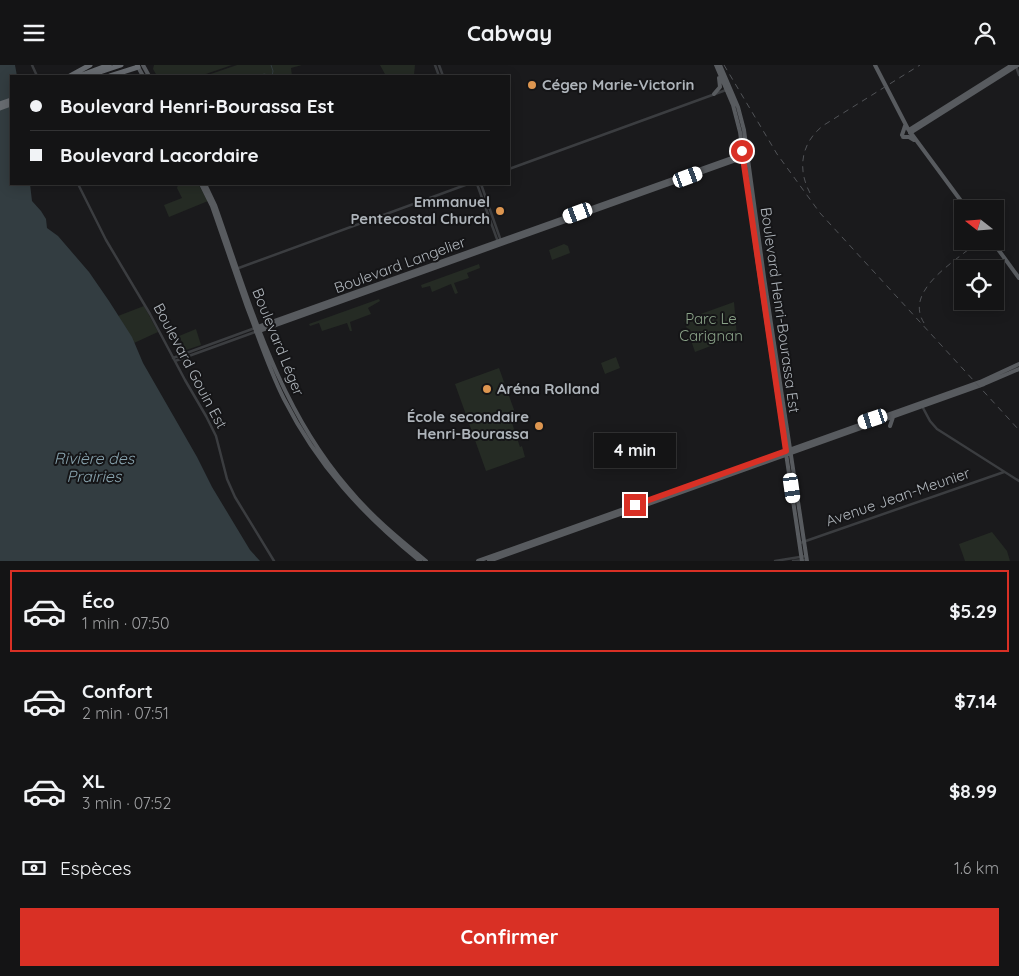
<!DOCTYPE html>
<html lang="fr">
<head>
<meta charset="utf-8">
<style>
  body { margin:0; font-family:Quicksand,sans-serif; background:#212122; color:#f1f3f6; height:100vh; display:flex; flex-direction:column; font-size:19px; white-space:nowrap }
  * { box-sizing:border-box; margin:0 }
  p { font-size:16px; color:#9d9ea0 }
  .icon { flex:none; width:28px; height:28px; fill:none; stroke:currentColor; stroke-width:2; stroke-linecap:round; stroke-linejoin:round }
  .map { position:relative; height:496px; overflow:hidden }
  .side { display:flex; flex-direction:column; background:#141415; flex:1 }
  .side>* { flex:none }
  .banner { position:absolute; left:10px; top:10px; width:500px; height:110px; border-radius:0px; box-shadow:0 2px 12px #0003,0 0 0 1px #333334; display:grid; align-content:center; height:110px; padding:0 20px; background:#141415 }
  .needle { width:32px; rotate:287deg }
  .fabs { position:absolute; left:954px; top:135px; display:grid; gap:10px }
  .fabs a { display:grid; place-items:center; width:50px; height:50px; border-radius:0px; background:#141415; box-shadow:0 2px 12px #0003,0 0 0 1px #333334; font-size:25px }
  .end { position:absolute; width:22px; height:22px; margin:-11px; border:6px solid #d93025; background:#fff; box-shadow:0 0 0 2px #fff }
  .from { border-radius:50% }
  .bubble { position:absolute; height:35px; border-radius:0px; background:#141415; box-shadow:0 2px 12px #0003,0 0 0 1px #333334; font-size:16px; font-weight:800; line-height:35px; text-align:center }
  .car { position:absolute; width:15px; height:30px; margin:-15px -8px; border-radius:6px; box-shadow:0 0 4px 1px #0007; background:linear-gradient(#fff 24%,#345 0 40%,#fff 0 76%,#345 0 86%,#fff 0) }
  .banner b { display:flex; align-items:center; gap:18px; height:48px; font-size:19px }
  .banner b+b { border-top:1px solid #333334 }
  .banner i { width:12px; height:12px; background:#f1f3f6 }
  ul { padding:9px 0 0; list-style:none }
  li { display:flex; align-items:center; gap:15px; height:82px; margin:0 10px 8px; padding:0 10px; border:2px solid transparent; border-radius:0px }
  li div { flex:1 }
  li b { display:block; font-size:19px }
  li em { font-style:normal; font-weight:800 }
  li.current { border-color:#d93025 }
  li>.icon { width:45px; height:45px; stroke-width:1.5 }
  .pay { display:flex; align-items:center; gap:12px; height:55px; padding:0 20px; font-size:19px }
  .pay p { margin-inline-start:auto }
  .action { display:flex; gap:10px; margin-top:auto; padding:10px 20px }
  .action a { flex:1; height:58px; border-radius:0px; background:#d93025; color:#fff; font-size:20px; font-weight:800; line-height:58px; text-align:center }
  header { display:flex; justify-content:space-between; align-items:center; height:65px; padding:0 20px; background:#141415; font-size:22px; font-weight:800 }
  .map>svg:first-child { display:block }
  .green { fill:#252b24 }
  .water { fill:#333d41 }
  .lines { fill:none; stroke-linecap:round; stroke-linejoin:round }
  .stream { stroke:#333d41; stroke-width:1 }
  .minor { stroke:#3b3d40; stroke-width:2.5 }
  .major { stroke:#585b5f; stroke-width:4 }
  .highway { stroke:#686c71; stroke-width:5 }
  .rail { stroke:#515357; stroke-width:1; stroke-dasharray:6 5; stroke-linecap:butt }
  .route { stroke:#d93025; stroke-width:6 }
  .poi-dot { fill:#dd9650; stroke:#151517; stroke-width:2 }
  .labels { text-anchor:middle; stroke-width:4; stroke-linejoin:round; paint-order:stroke }
  .poi-label { font-size:15px; font-weight:bold; fill:#aeb4ba; stroke:#151517; text-anchor:start }
  .street-label { font-size:15px; fill:#aeb4ba; stroke:#151517 }
  .park-label { font-size:15px; fill:#8aa288; stroke:#151517 }
  .water-label { font-size:16px; font-style:italic; fill:#8aa5b0; stroke:#151517 }
</style>
</head>
<body>
<header><svg class="icon" aria-label="menu" viewBox="0 0 24 24"><path d="M4 6h16M4 12h16M4 18h16"/></svg>Cabway<svg class="icon" aria-label="person" viewBox="0 0 24 24"><circle cx="12" cy="8" r="4"/><path d="M4 21q1-7 8-7t8 7"/></svg></header>
<div class="map">
<svg width="1019" height="496" viewBox="0 0 1019 496">
  <rect width="100%" height="100%" fill="#1a1a1c"/>
  <!-- green -->
  <path class="green" d="M154,0H232L200,11H157L153,4Z
    M237,0H302L291,3L292,11H205Z
    M380,0H415L414,10L410,11H386Z
    M185,119H198L208,136L169,152L164,140L182,133L177,123L178,120H185Z
    M564,179L568,181L570,188L552,195L549,185Z
    M479,199L480,203L467,208L469,213L454,218L458,228L455,229L451,219L432,227L430,221L422,223L421,220Z
    M379,234L380,236L368,243L371,249L350,257L352,266H350L347,258L322,266L319,258L310,261L309,259Z
    M734,237L737,271L695,287L684,255Z
    M144,241L158,267L134,278L118,251Z
    M196,264L201,280L186,285L179,271Z
    M616,292L620,303L605,309L601,298Z
    M499,303L518,356L512,358L520,382L522,381L525,392L486,406L455,319Z
    M992,467L1007,486L1010,496H965L959,479Z"/>
  <!-- water -->
  <path class="water" d="M0,0H15L17,11H11V119H30L32,136L41,146L46,154L47,163L58,171L89,207L109,236L132,272L143,298L197,392L212,422L250,485L260,496H0Z"/>
  <g class="lines">
    <!-- stream -->
    <path class="stream" d="M260,11L264,9L272,11L273,6L271,0"/>
    <!-- minor -->
    <path class="minor" d="M32,0L37,11
      M435,0L439,11
      M439,0L443,11
      M1016,1L1019,10
      M509,104L726,25
      M78,119L106,175L150,249L185,315L206,351L216,371L227,414L235,432L274,496
      M477,119L498,177
      M481,119L501,176
      M236,204L468,119
      M173,293L255,263
      M175,296L255,267
      M922,341L930,356L937,364L1019,416
      M800,478L1004,407
      M775,496L806,491
      M793,496L806,495"/>
    <!-- major -->
    <path class="major" d="M137,0L143,11
      M143,0L149,11
      M716,0L733,40L740,67L757,193L802,496
      M720,0L738,42L744,65L764,212L807,496
      M875,0L908,64L967,144
      M714,29L720,22L719,13
      M909,65L1012,0
      M910,68L1018,0
      M902,70L905,61
      M903,72H909L914,75
      M201,119L212,141C224,175 235,208 247,242C259,273 269,304 284,334C318,401 362,449 420,496
      M205,119L215,140C250,239 278,342 348,423C371,451 398,473 426,496
      M992,176L1019,213
      M255,263L735,92L747,86
      M256,267L747,91
      M890,361L893,352
      M478,496L980,317L1019,299
      M489,496L984,319L1019,304"/>
    <!-- highway -->
    <path class="highway" d="M70,11L90,0
      M79,11L109,0
      M88,11L121,0
      M110,11L138,2
      M0,39L11,35
      M0,43L11,39"/>
    <!-- rail -->
    <path class="rail" d="M724,0L777,89L820,148L1019,365
      M810,128C797,104 801,77 824,60L920,0
      M924,258C904,226 953,198 974,180"/>
  </g>
  <g class="lines">
    <!-- route -->
    <path class="route" d="M635,440L786,386L742,86"/>
  </g>
  <!-- markers -->
  <g class="poi-dot">
    <circle cx="532" cy="20" r="5"/>
    <circle cx="500" cy="146" r="5"/>
    <circle cx="487" cy="324" r="5"/>
    <circle cx="539" cy="361" r="5"/>
  </g>
  <g class="labels">
    <!-- poi labels -->
    <g class="poi-label">
      <text x="542" y="25">Cégep Marie-Victorin</text>
      <text x="490" y="142" text-anchor="end">Emmanuel<tspan x="490" dy="17">Pentecostal Church</tspan></text>
      <text x="497" y="329">Aréna Rolland</text>
      <text x="529" y="357" text-anchor="end">École secondaire<tspan x="529" dy="17">Henri-Bourassa</tspan></text>
    </g>
    <!-- street labels -->
    <g class="street-label">
      <text transform="translate(400 200) rotate(-20)" y="5">Boulevard Langelier</text>
      <text transform="translate(780 245) rotate(82)" y="5">Boulevard Henri-Bourassa Est</text>
      <text transform="translate(278 277) rotate(68)" y="5">Boulevard Léger</text>
      <text transform="translate(190 301) rotate(62)" y="5">Boulevard Gouin Est</text>
      <text transform="translate(898 432) rotate(-19)" y="5">Avenue Jean-Meunier</text>
    </g>
    <!-- park labels -->
    <g class="park-label">
      <text x="711" y="259">Parc Le<tspan x="711" dy="17">Carignan</tspan></text>
    </g>
    <!-- water labels -->
    <g class="water-label">
      <text x="94" y="399">Rivière des<tspan x="94" dy="18">Prairies</tspan></text>
    </g>
  </g>
</svg>
<div class="fabs">
<a><svg class="needle" viewBox="-14 -14 28 28"><path d="M0-13l5 13h-10z" fill="#e53935"/><path d="M0 13l5-13h-10z" fill="#9d9ea0"/></svg></a>
<a><svg class="icon" aria-label="locate" viewBox="0 0 24 24"><circle cx="12" cy="12" r="6"/><path d="M12 2v4M12 18v4M2 12h4M18 12h4"/></svg></a>
</div>
<i class="end from" style="left:742px;top:86px"></i>
<i class="end" style="left:635px;top:440px"></i>
<div class="bubble" style="left:594px;top:368px;width:82px">4 min</div>
<i class="car" style="left:688px;top:112px;rotate:70deg"></i>
<i class="car" style="left:578px;top:148px;rotate:250deg"></i>
<i class="car" style="left:873px;top:354px;rotate:252deg"></i>
<i class="car" style="left:792px;top:423px;rotate:172deg"></i>
<div class="banner">
<b><i class="from"></i>Boulevard Henri-Bourassa Est</b>
<b><i></i>Boulevard Lacordaire</b>
</div>
</div>
<section class="side">
<ul>
<li class="current"><svg class="icon" aria-label="car" viewBox="0 0 24 24"><path d="M5 17H2v-5l4-1 3-4h7l3 4 3 1v5h-3M9 17h6M6 11h13"/><circle cx="7" cy="17" r="2"/><circle cx="17" cy="17" r="2"/></svg><div><b>Éco</b><p>1 min · 07:50</p></div><em>$5.29</em></li>
<li><svg class="icon" aria-label="car" viewBox="0 0 24 24"><path d="M5 17H2v-5l4-1 3-4h7l3 4 3 1v5h-3M9 17h6M6 11h13"/><circle cx="7" cy="17" r="2"/><circle cx="17" cy="17" r="2"/></svg><div><b>Confort</b><p>2 min · 07:51</p></div><em>$7.14</em></li>
<li><svg class="icon" aria-label="car" viewBox="0 0 24 24"><path d="M5 17H2v-5l4-1 3-4h7l3 4 3 1v5h-3M9 17h6M6 11h13"/><circle cx="7" cy="17" r="2"/><circle cx="17" cy="17" r="2"/></svg><div><b>XL</b><p>3 min · 07:52</p></div><em>$8.99</em></li>
</ul>
<div class="pay"><svg class="icon" aria-label="cash" viewBox="0 0 24 24"><path d="M3 7h18v10H3z"/><circle cx="12" cy="12" r="2"/></svg>Espèces<p>1.6 km</p></div>
<div class="action"><a>Confirmer</a></div>
</section>
</body>
</html>
